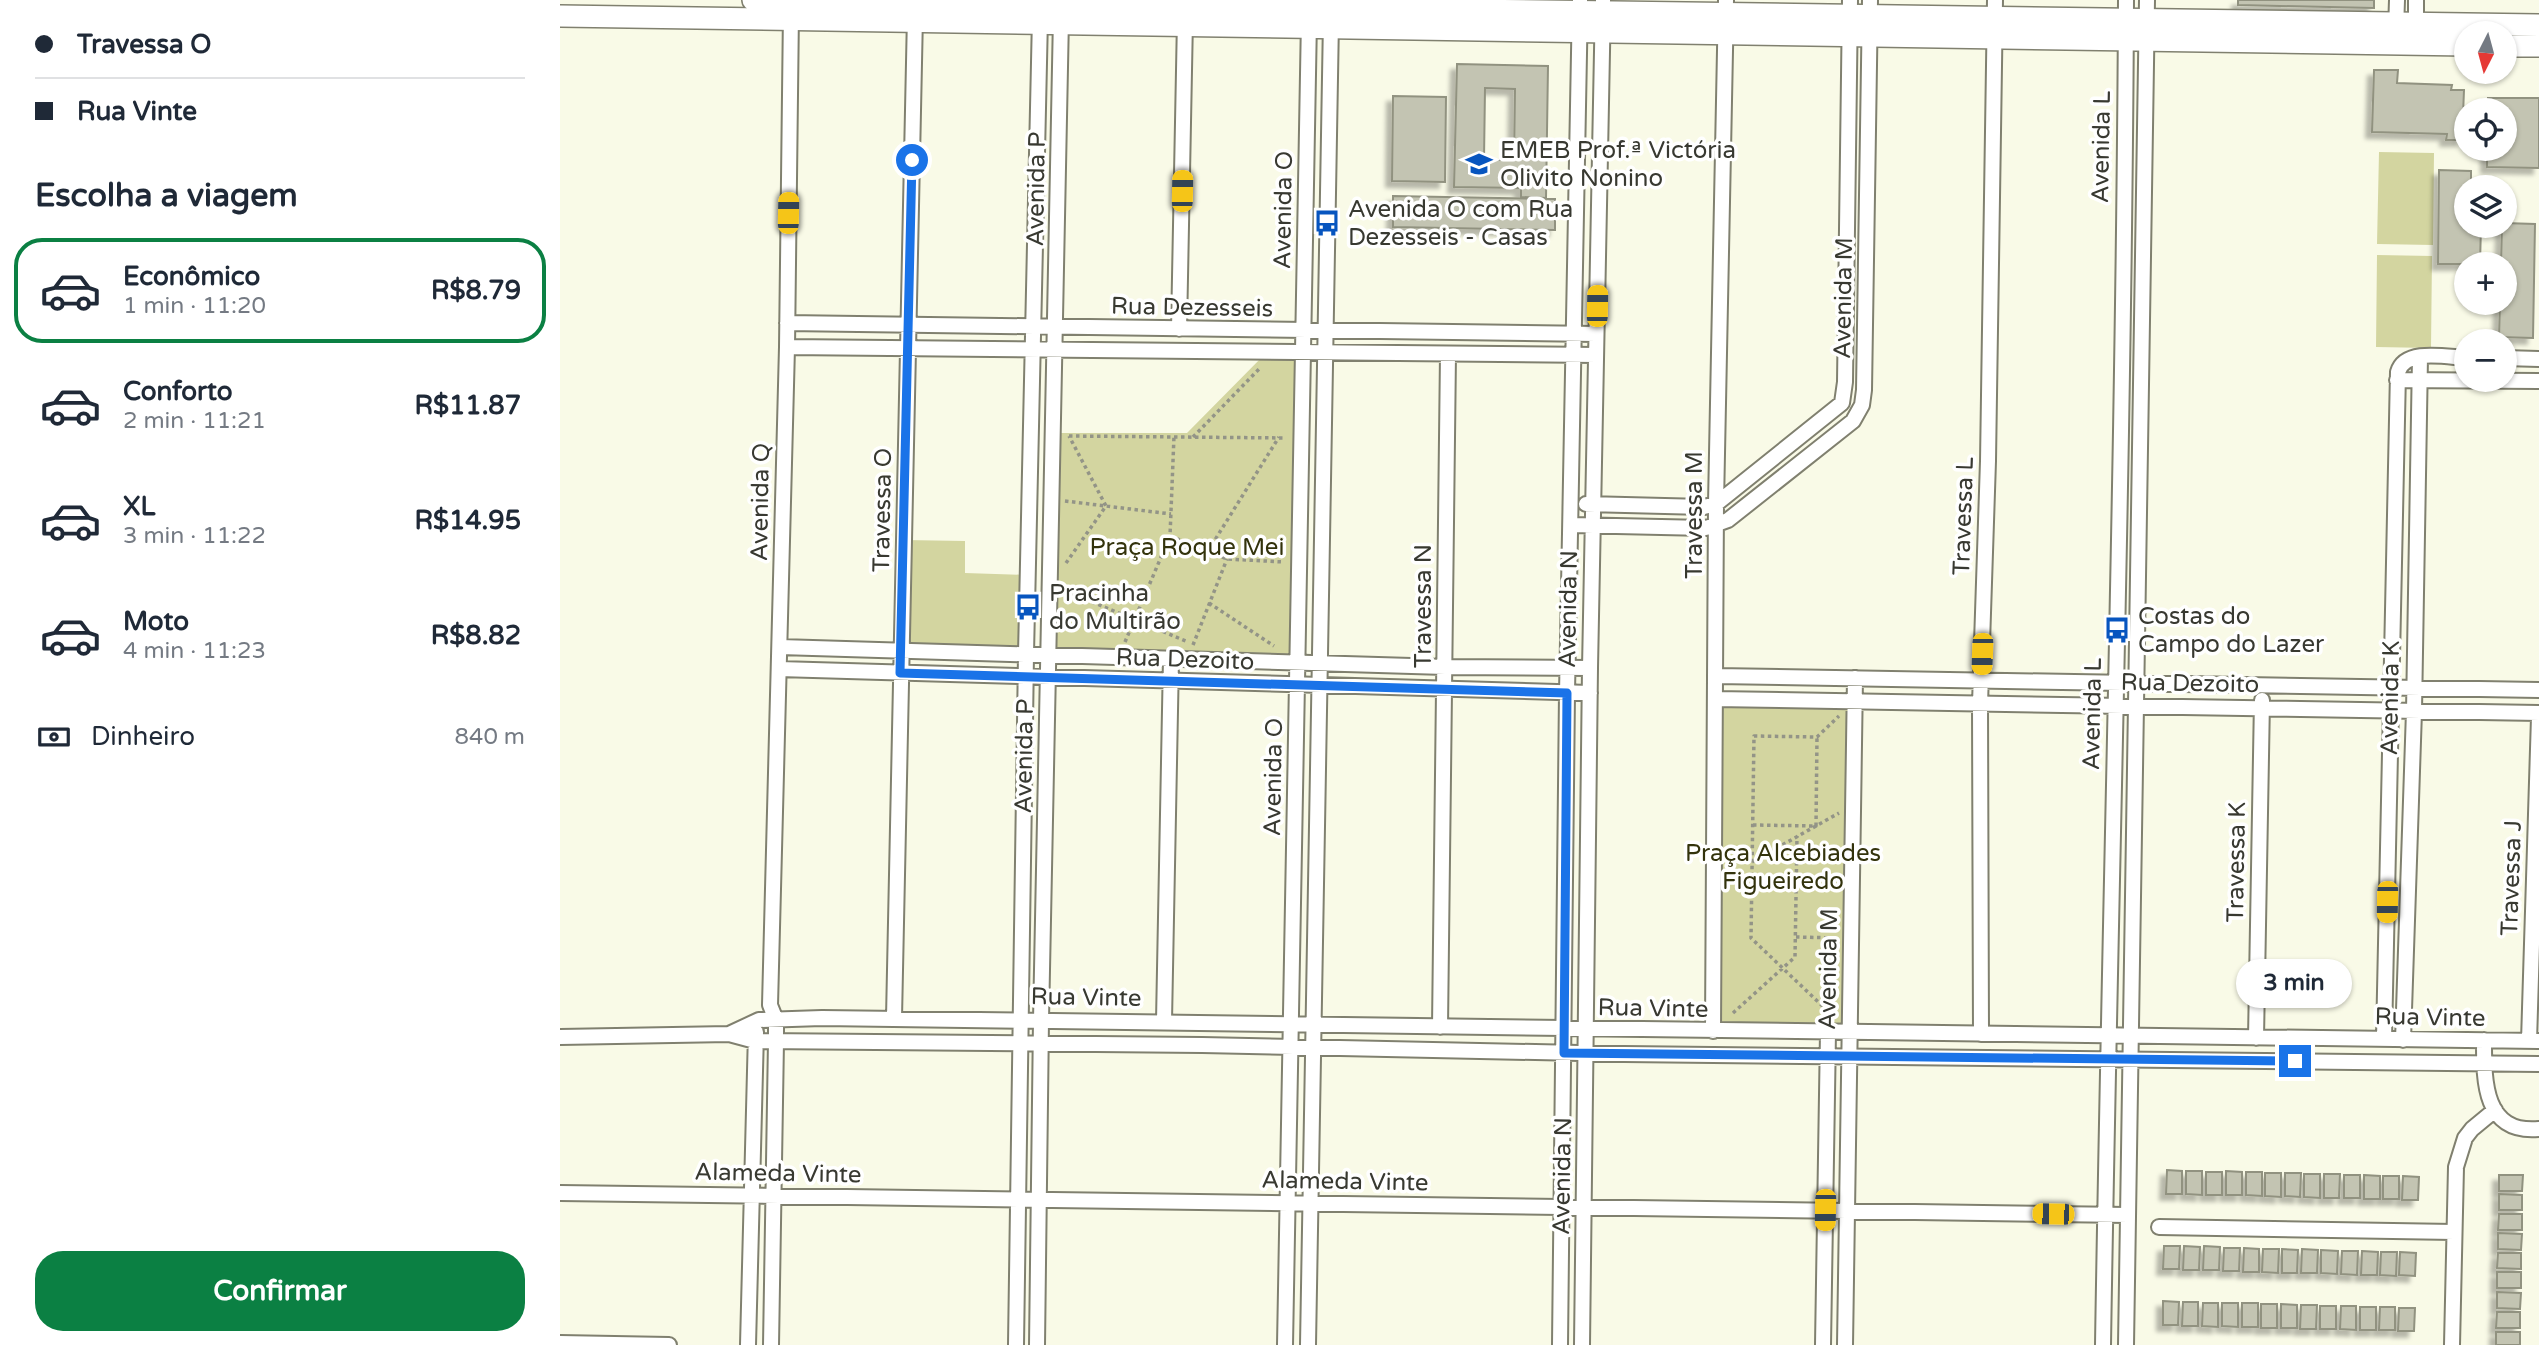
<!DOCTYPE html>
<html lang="pt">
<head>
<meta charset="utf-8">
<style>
  body { margin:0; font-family:"Varela Round",sans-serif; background:#f6f6f7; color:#1f2937; height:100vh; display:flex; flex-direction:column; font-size:26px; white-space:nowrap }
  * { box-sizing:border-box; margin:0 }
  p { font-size:23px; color:#747a83 }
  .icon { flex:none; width:38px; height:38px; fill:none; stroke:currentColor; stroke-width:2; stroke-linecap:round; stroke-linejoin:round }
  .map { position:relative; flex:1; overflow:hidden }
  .side { display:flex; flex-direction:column; background:#fff; width:560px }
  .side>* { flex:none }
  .banner { display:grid; align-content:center; height:154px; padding:0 35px; background:#fff }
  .needle { width:46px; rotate:186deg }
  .buttons { position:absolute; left:1894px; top:21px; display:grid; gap:14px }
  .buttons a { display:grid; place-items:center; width:63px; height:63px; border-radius:50%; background:#fff; box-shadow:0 2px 5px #0004; font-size:35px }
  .end { position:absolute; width:32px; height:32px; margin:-16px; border:9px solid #1a73e8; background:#fff; box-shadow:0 0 0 4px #fff }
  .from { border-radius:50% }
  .bubble { position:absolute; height:49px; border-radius:24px; background:#fff; box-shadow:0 2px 5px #0004; font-size:23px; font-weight:700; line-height:49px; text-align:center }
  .car { position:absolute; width:21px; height:42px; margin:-21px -10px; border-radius:9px; box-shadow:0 0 5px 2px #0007; background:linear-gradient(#f5c518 24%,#345 0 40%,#f5c518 0 76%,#345 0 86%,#f5c518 0) }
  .banner b { display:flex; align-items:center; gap:24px; height:66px; font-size:26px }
  .banner b+b { border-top:2px solid #e0e1e3 }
  .banner i { width:18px; height:18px; background:#1f2937 }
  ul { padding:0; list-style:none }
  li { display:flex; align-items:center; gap:21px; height:105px; margin:0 14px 10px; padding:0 21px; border:4px solid transparent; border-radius:28px }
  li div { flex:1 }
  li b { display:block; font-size:26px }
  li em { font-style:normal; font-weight:700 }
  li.current { border-color:#0b8043 }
  li>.icon { width:63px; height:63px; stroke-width:1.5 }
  h2 { padding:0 35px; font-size:32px; line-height:84px }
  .pay { display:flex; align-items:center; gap:18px; height:77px; padding:0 35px; font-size:26px }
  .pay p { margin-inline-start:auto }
  .primary-button { display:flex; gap:14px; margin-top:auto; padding:14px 35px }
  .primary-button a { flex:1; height:80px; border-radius:28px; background:#0b8043; color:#fff; font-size:28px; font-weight:700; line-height:80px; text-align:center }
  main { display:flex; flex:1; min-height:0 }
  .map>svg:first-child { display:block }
  .green { fill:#d3d5a0 }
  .building { fill:#c3c4b2; stroke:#919280; stroke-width:2; fill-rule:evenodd; filter:url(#shadow) }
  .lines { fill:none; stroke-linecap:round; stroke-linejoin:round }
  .street-casing { stroke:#80806f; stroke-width:18 }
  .secondary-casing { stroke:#80806f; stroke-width:24 }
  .path { stroke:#939487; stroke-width:3.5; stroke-dasharray:3.5 3.5; stroke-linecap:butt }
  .street { stroke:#fff; stroke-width:14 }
  .secondary { stroke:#fff; stroke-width:21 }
  .route { stroke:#1a73e8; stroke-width:9 }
  .labels { text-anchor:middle; stroke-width:7; stroke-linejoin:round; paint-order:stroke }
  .street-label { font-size:24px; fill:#383931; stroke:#fff }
  .poi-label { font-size:24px; fill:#383931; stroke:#fff; text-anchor:start }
  .park-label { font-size:24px; fill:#33330c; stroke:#fff }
</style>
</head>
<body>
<main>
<section class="side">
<div class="banner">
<b><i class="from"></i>Travessa O</b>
<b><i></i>Rua Vinte</b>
</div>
<h2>Escolha a viagem</h2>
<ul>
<li class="current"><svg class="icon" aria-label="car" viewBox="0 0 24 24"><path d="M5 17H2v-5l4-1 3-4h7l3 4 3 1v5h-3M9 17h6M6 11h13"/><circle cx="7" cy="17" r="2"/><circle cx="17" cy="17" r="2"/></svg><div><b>Econômico</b><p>1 min · 11:20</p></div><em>R$8.79</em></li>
<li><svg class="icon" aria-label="car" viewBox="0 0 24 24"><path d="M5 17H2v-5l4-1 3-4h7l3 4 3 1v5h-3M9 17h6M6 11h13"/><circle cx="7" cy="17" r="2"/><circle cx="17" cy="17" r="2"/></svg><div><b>Conforto</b><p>2 min · 11:21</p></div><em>R$11.87</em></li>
<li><svg class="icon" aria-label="car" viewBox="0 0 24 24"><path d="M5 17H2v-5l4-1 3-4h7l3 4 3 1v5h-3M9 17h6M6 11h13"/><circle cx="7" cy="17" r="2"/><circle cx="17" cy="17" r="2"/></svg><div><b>XL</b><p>3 min · 11:22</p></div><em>R$14.95</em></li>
<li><svg class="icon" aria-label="car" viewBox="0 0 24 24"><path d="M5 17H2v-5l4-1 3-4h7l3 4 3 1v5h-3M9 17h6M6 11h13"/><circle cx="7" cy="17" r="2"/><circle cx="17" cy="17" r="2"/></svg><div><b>Moto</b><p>4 min · 11:23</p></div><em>R$8.82</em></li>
</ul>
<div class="pay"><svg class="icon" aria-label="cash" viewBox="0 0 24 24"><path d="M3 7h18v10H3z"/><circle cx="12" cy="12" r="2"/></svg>Dinheiro<p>840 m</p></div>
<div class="primary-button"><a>Confirmar</a></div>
</section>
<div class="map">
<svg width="1979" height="1345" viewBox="0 0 1979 1345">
  <defs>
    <filter id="shadow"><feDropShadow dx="-6" dy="6" stdDeviation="2" flood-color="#0004"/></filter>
  </defs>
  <rect width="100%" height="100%" fill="#f9fae7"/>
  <!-- green -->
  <path class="green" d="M1819,152L1874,153L1873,245L1817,244Z
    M1817,255L1872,256L1871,348L1816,347Z
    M707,352H743L738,662L490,655L493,433H627Z
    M344,540L405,541V573L468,575L467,654L342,651Z
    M1155,699L1294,702L1290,1033L1153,1031Z"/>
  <!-- building -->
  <path class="building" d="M1678,0H1814V8L1678,5Z
    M897,64L988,66L986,198L961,197V188L894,187ZM925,88L955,89L954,160H924Z
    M1814,70H1838L1837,83L1892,85L1891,90H1904L1902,140H1886L1887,134L1812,132Z
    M833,96L886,97L885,182L832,181Z
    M1928,98H1979V168L1927,167V149H1944V110H1928Z
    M1879,170L1911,171V185H1922V187H1906V226H1921L1920,264H1878Z
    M833,196L995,199V230L833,227Z
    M1944,223L1975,224L1973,338L1939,337L1940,303H1944V264H1941L1942,226Z
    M1607,1170L1622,1171V1194H1606Z
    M1626,1171H1642V1195L1626,1194Z
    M1666,1171L1682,1172V1195H1666Z
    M1646,1172H1662V1195H1646Z
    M1686,1172H1702V1196L1686,1195Z
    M1705,1173H1721V1197L1705,1196Z
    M1725,1173H1741L1740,1197L1725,1196Z
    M1744,1174H1760V1198L1744,1197Z
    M1764,1174H1780L1779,1198H1764Z
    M1784,1175H1800V1198H1784Z
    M1804,1175L1820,1176V1199H1804Z
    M1939,1175H1963L1962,1191H1939Z
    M1823,1176H1839V1199H1823Z
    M1843,1176L1859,1177L1858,1200H1842Z
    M1939,1194L1962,1195V1210H1939Z
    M1939,1214H1962V1230H1938Z
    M1938,1233L1962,1234L1961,1250L1938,1249Z
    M1604,1246H1620L1619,1269H1603Z
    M1624,1246L1640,1247L1639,1270H1623Z
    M1644,1246L1660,1247L1659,1270H1643Z
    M1664,1248H1680L1679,1271H1663Z
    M1684,1248L1699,1249V1272H1683Z
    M1703,1249H1719L1718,1273L1702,1272Z
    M1722,1249L1738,1250L1737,1273H1722Z
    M1742,1249L1758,1250L1757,1273H1741Z
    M1761,1250L1778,1251L1777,1274L1761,1273Z
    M1782,1251H1798L1797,1275L1781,1274Z
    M1802,1251L1818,1252L1817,1275H1801Z
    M1821,1252H1837L1836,1276L1820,1275Z
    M1840,1252L1856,1253L1855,1276L1839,1275Z
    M1938,1253H1961V1269L1937,1268Z
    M1937,1272H1961V1288H1937Z
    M1937,1292L1961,1293L1960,1309L1937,1308Z
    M1603,1301L1619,1302L1618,1325H1603Z
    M1623,1302H1638V1326H1622Z
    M1643,1303H1658V1327L1642,1326Z
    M1662,1303H1678V1327L1662,1326Z
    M1682,1303H1698V1327H1682Z
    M1701,1304H1717V1328H1701Z
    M1721,1304L1737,1305V1328H1721Z
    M1741,1305H1757L1756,1329H1740Z
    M1760,1306H1776V1329H1760Z
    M1781,1306H1796V1330L1780,1329Z
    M1800,1307H1816V1330H1800Z
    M1820,1307H1835V1330H1819Z
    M1839,1308H1855L1854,1331H1838Z
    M1937,1312H1960V1328H1936Z
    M1936,1332H1960V1345H1936Z"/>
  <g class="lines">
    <!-- street casing -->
    <g class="street-casing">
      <path id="street" d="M1856,29V0
        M1836,30L1837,0
        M227,323L1036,334
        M619,329L625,19
        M227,347L1036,355
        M1944,358L1979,359
        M1837,380L1979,381
        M1026,504L1144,507L1156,504L1282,403L1285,382L1290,0
        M1011,525L1146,528L1168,520L1293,421L1302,405L1304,390L1310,0
        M220,647L885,667L1030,668
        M219,669L1030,693
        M1156,676L1979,690
        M1155,699L1979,713
        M334,1018L355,15
        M604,1021L611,659
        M880,1027L888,354
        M1153,1031L1156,504L1166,0
        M169,1034L199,1020L262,1018L1979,1041
        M1421,1034L1420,704L1428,461L1435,0
        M0,1037L169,1034L195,1041L642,1045L1064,1054L1979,1064
        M1696,1038L1702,700
        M1824,1039L1838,372C1845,348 1886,357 1906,358
        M1843,1040L1854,711L1860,357
        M1924,1040C1924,1080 1923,1134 1979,1129
        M1969,1041L1979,717
        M0,1193L1568,1215
        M1599,1227L1894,1232
        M0,1343L109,1345
        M188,1345L196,1032
        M211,1345L216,1041V1020L210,1005L227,347L231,11
        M456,1345L466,654L480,17
        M477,1345L481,1020L501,17
        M725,1345L749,19
        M748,1345L771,20
        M1000,1345L1007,693L1020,0
        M1022,1345L1030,668L1043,0
        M1263,1345L1268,1032
        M1285,1345L1295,678
        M1543,1345C1550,897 1564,448 1566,0
        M1566,1345L1587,0
        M1892,1345L1896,1167L1905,1138L1912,1129L1935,1110"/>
    </g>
    <!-- secondary casing -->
    <g class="secondary-casing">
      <path id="secondary" d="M193,0L1979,25
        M0,16L1906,45
        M1944,46H1979"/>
    </g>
    <!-- path -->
    <path class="path" d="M509,436L726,438
      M633,437L700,368
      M505,501L611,514
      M610,536L667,559L724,562
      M648,551L719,437
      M506,563L546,506L509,436
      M506,591L628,642
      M649,603L714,646
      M565,642L610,536L614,436
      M633,645L667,559
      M1193,825L1256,826L1257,737
      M1192,862L1279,813
      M1236,937L1276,938
      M1173,1013L1235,957L1237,836
      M1273,1016L1191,938L1194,736L1257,737L1279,716"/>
    <!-- street -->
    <use href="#street" class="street"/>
    <!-- secondary -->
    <use href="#secondary" class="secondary"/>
  </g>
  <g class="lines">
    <!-- route -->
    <path class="route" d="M352,160L340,673L1007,693L1004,1053L1735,1061"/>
  </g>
  <!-- icons -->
  <defs>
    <g id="school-bare" transform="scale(2.1)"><path d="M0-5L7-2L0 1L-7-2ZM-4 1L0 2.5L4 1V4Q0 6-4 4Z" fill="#0755bf" stroke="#fff" stroke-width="2.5" paint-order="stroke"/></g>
    <g id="bus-bare" transform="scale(2.1)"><path d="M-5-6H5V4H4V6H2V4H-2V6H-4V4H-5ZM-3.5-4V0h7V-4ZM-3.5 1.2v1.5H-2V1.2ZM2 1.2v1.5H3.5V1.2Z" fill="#0755bf" stroke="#fff" stroke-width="2.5" paint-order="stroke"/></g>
  </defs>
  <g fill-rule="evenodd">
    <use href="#school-bare" x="919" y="164"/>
    <use href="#bus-bare" x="767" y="223"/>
    <use href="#bus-bare" x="468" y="607"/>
    <use href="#bus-bare" x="1557" y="630"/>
  </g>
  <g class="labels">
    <!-- street labels -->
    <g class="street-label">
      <text transform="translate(1541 147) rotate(-89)" y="8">Avenida L</text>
      <text transform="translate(476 189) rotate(-89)" y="8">Avenida P</text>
      <text transform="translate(723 210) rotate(-89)" y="8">Avenida O</text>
      <text transform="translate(1283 298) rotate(-89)" y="8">Avenida M</text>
      <text transform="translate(632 307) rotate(1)" y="8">Rua Dezesseis</text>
      <text transform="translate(200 502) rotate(-89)" y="8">Avenida Q</text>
      <text transform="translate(322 510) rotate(-89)" y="8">Travessa O</text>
      <text transform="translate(1134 515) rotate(-90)" y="8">Travessa M</text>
      <text transform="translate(1403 516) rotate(-88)" y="8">Travessa L</text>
      <text transform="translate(863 606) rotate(-90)" y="8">Travessa N</text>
      <text transform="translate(1008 609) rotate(-89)" y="8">Avenida N</text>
      <text transform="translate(625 659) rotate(2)" y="8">Rua Dezoito</text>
      <text transform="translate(1630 683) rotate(1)" y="8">Rua Dezoito</text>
      <text transform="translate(1830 698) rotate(-89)" y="8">Avenida K</text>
      <text transform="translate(1532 714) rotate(-89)" y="8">Avenida L</text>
      <text transform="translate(464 756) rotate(-89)" y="8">Avenida P</text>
      <text transform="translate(713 777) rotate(-89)" y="8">Avenida O</text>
      <text transform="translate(1676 862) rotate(-89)" y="8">Travessa K</text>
      <text transform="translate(1951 878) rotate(-88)" y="8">Travessa J</text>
      <text transform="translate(1268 969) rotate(-89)" y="8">Avenida M</text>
      <text transform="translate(526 997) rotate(1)" y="8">Rua Vinte</text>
      <text transform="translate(1093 1008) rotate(1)" y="8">Rua Vinte</text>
      <text transform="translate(1870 1017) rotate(1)" y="8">Rua Vinte</text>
      <text transform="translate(218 1173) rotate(1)" y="8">Alameda Vinte</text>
      <text transform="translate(1002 1176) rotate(-89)" y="8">Avenida N</text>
      <text transform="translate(785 1181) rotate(1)" y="8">Alameda Vinte</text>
    </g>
    <!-- poi labels -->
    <g class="poi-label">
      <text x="940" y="158">EMEB Prof.ª Victória<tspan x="940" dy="28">Olivito Nonino</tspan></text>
      <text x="788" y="217">Avenida O com Rua<tspan x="788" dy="28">Dezesseis - Casas</tspan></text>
      <text x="489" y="601">Pracinha<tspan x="489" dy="28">do Multirão</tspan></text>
      <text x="1578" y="624">Costas do<tspan x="1578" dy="28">Campo do Lazer</tspan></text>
    </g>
    <!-- park labels -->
    <g class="park-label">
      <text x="627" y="555">Praça Roque Mei</text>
      <text x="1223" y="861">Praça Alcebiades<tspan x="1223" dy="28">Figueiredo</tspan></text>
    </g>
  </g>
</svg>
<div class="buttons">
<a><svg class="needle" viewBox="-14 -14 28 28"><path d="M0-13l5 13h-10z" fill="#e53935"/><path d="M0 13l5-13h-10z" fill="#747a83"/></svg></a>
<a><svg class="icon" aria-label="locate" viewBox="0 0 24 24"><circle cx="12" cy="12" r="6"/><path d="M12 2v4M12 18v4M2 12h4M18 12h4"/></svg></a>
<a><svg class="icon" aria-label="layers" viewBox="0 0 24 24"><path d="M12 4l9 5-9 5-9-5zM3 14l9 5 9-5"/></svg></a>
<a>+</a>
<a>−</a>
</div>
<i class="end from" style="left:352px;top:160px"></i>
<i class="end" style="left:1735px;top:1061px"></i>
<div class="bubble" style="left:1676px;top:959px;width:116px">3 min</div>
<i class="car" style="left:622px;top:191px;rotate:1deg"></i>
<i class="car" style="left:228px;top:213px;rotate:1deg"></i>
<i class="car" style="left:1037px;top:306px;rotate:1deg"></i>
<i class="car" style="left:1422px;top:654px;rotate:182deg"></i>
<i class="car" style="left:1827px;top:902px;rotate:181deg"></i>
<i class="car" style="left:1265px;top:1210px;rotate:181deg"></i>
<i class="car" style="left:1493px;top:1214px;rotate:271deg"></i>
</div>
</main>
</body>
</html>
